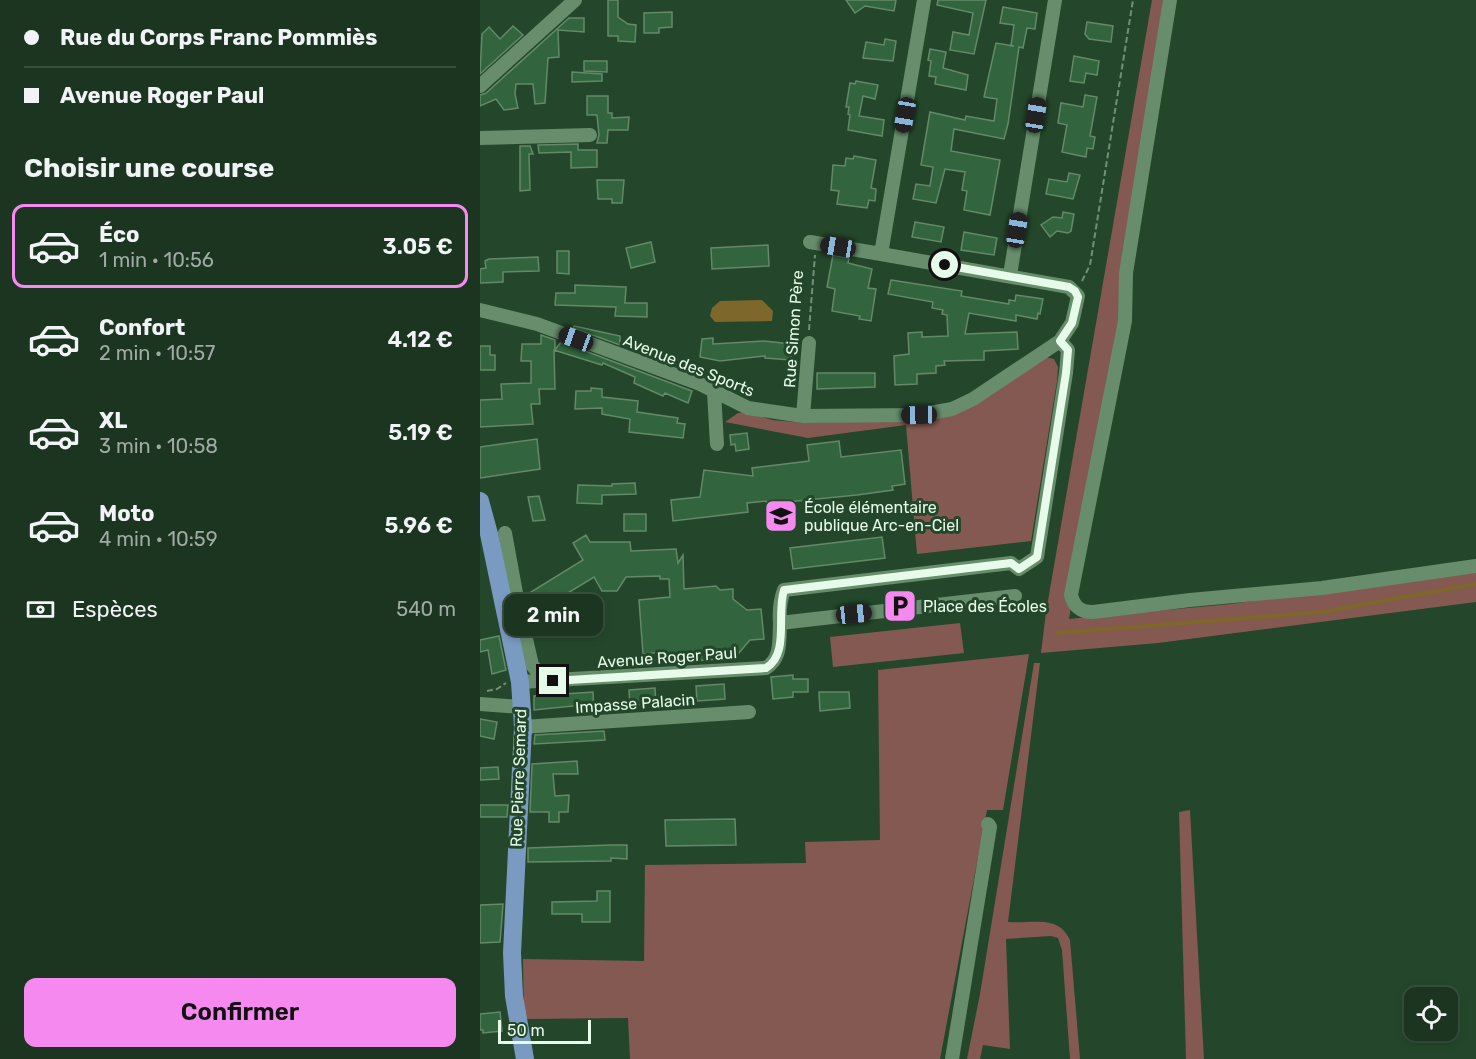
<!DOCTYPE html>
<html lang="fr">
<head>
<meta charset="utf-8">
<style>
  body { margin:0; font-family:Rubik,sans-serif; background:#243d29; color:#f1f3f6; height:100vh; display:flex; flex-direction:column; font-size:22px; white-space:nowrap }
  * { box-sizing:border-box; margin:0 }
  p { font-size:20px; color:#a0aba5 }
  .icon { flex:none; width:33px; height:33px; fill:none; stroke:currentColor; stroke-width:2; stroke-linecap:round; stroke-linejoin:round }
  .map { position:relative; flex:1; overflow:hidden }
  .side { display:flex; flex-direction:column; background:#1b3520; width:480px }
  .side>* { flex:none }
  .banner { display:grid; align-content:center; height:132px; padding:0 24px; background:#1b3520 }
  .controls { position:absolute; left:924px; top:987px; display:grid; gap:12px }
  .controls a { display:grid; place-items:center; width:54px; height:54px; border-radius:12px; background:#1b3520; box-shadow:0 3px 9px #0003,0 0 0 2px #39503e; font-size:30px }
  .scale { position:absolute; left:18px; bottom:15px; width:93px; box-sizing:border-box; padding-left:6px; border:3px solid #e6fbe9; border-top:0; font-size:16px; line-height:21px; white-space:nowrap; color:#e6fbe9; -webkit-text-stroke:4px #24472b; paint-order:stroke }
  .end { position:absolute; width:27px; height:27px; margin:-14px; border:8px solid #e6fbe9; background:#111; box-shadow:0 0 0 3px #111 }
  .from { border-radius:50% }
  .bubble { position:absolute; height:42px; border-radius:12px; background:#1b3520; box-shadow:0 3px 9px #0003,0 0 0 2px #39503e; font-size:20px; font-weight:600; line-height:42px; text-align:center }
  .car { position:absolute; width:18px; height:36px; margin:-18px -9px; border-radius:8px; box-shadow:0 0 4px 2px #0007; background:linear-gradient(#222 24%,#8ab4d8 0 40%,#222 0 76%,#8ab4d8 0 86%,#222 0) }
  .banner b { display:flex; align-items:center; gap:21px; height:57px; font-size:22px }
  .banner b+b { border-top:2px solid #39503e }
  .banner i { width:15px; height:15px; background:#f1f3f6 }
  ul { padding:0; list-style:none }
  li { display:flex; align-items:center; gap:18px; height:84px; margin:0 12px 9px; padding:0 12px; border:3px solid transparent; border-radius:12px }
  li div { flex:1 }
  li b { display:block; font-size:22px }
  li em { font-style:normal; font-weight:600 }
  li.active { border-color:#f589ef }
  li>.icon { width:54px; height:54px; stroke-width:1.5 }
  h2 { padding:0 24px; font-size:27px; line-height:72px }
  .pay { display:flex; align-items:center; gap:15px; height:66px; padding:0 24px; font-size:22px }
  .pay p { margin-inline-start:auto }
  .button { display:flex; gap:12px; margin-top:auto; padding:12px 24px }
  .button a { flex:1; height:69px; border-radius:12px; background:#f589ef; color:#111; font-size:24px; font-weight:600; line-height:69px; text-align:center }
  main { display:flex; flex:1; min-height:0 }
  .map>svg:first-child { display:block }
  .green { fill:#835952 }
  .water { fill:#7e672a }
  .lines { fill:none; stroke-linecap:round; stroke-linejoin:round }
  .stream { stroke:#7e672a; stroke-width:4 }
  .building { fill:#32653d; stroke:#638969; stroke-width:1.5 }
  .path { stroke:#728f77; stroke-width:2; stroke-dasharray:6 3; stroke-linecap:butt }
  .minor { stroke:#678d6d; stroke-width:14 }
  .major { stroke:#7a9ac2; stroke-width:18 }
  .route { stroke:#e6fbe9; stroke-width:8 }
  .labels { text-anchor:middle; stroke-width:6; stroke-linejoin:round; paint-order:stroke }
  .street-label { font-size:16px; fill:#e6fbe9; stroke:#24472b }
  .poi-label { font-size:16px; fill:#e6fbe9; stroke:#24472b; text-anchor:start }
</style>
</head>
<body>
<main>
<section class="side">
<div class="banner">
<b><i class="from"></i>Rue du Corps Franc Pommiès</b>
<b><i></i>Avenue Roger Paul</b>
</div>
<h2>Choisir une course</h2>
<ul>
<li class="active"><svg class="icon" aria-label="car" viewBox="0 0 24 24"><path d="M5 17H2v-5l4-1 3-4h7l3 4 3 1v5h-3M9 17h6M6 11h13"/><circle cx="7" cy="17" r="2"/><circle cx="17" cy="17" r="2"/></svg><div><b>Éco</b><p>1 min · 10:56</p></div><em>3.05 €</em></li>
<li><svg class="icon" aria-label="car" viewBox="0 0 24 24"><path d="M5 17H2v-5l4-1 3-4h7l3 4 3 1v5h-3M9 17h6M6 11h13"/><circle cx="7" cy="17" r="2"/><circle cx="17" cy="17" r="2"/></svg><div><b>Confort</b><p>2 min · 10:57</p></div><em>4.12 €</em></li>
<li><svg class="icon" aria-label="car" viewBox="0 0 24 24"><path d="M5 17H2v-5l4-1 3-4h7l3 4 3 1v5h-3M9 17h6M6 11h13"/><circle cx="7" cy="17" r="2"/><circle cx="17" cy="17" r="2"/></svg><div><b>XL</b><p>3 min · 10:58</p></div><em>5.19 €</em></li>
<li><svg class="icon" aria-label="car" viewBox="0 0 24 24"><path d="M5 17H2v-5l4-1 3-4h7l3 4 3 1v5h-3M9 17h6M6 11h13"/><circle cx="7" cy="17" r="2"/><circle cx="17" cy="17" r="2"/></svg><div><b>Moto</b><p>4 min · 10:59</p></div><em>5.96 €</em></li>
</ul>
<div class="pay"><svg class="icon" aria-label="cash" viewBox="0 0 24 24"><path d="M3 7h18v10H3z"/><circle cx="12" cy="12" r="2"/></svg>Espèces<p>540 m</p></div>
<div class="button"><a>Confirmer</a></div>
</section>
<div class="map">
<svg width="996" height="1059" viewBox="0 0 996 1059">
  <rect width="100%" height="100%" fill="#24472b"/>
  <!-- green -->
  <path class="green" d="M672,0H694L589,619L751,604L996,571V602L678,643L561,653L566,612Z
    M564,357L574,359L578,367L577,381L551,541L437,554L426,425L328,438L245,422L258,413L267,412L292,420L327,423L437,419Z
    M480,623L484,653L353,667L350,637Z
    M549,654L523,810H507L460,1059H150L148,1018L44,1019L43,959L164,961L165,865L326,863L325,842L400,840L398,670Z
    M554,663H560L528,922C553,924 578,914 590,940L600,1059H590L582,950L578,938L571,936L526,939L530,1049L503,1045L500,1059H487L500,994Z
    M710,810L724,1059H706L699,812Z"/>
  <!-- water -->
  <path class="water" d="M282,300L293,311L292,321L235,322L230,316L232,308L240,301Z"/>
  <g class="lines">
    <!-- stream -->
    <path class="stream" d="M577,633L842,612L996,584"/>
  </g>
  <!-- building -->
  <path class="building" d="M128,0H138V17L148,24L156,25L155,42L138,41V36H128Z
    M366,0H416L414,11L385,6L375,13Z
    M458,0H506L494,54L470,50L473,32L489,35L493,13L457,5Z
    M523,7L557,13L555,29L547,28L543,48L539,47L528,124L524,139L474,129L471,151L520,160L510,215L484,210L487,191L482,190L485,172L465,169L456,203L433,199L436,184L450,186L453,167L441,165L450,112L485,120L486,116L514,121L517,99L504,97L516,43L534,46H531L534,25L520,23Z
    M192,12V27L179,28V33H164V13Z
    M89,18H104V32L78,30L79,57L68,58L65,103L55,104L53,84H36L35,94L38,108L24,110L16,99L0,106V95L6,93Z
    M607,22L633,26L631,42L609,39L605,34Z
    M33,26L43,35L0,74L2,34L9,27L20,39Z
    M405,39L416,41L413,61L383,58L386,42L404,45Z
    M450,49L466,52L463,68L488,75L486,90L455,84L456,77L449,76L451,61L448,60Z
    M594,56L619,61L617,75L606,73L604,83L590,81Z
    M104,61H127V72L104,71Z
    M92,72L122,74V81L92,82Z
    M376,81L398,85L395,99L383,96L379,116L404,120L402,136L368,130L370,115L368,114L369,107H366L370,83L375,84Z
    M605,95L617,97L610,136L615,137L613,149L607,148L606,157L582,152L587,125L578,123L581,103L603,107Z
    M107,96H128V113H132V118L149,117L148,130H128L127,143H117L119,135L117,115H107Z
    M98,144V150H117V167L91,168V152L59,153L58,145Z
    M40,146H50L53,154H49L50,190L40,191Z
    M374,156L396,160L391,188L396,189L395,201L389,200L387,208L357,204L359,191L351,190L353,165L365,166L366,158L373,159Z
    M589,173L600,175L593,199L566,194L569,179L587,182Z
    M117,180H144L142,203H132V199H118Z
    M583,212L594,214L591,231L588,233L577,231L570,237L561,225L573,217L582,218Z
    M435,222L464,227L461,242L432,237Z
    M484,232L517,238L514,255L481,250Z
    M171,242L175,262L151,268L146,248Z
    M288,245L289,266L232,269L231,248Z
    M77,251H89V274L77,273Z
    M353,255L369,258L368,263L392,269L388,288L396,289L391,321L379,319L380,316L352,311L355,289L347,287Z
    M58,257L59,271L23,272V282L0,283V269L6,268L5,261L9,259Z
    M411,280L482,291L481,296L529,304V300L535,301L536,295L563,299L560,314L558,313L557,319L536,315V321L489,313L485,334L537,332L538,349L504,351V360L464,361L465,365L456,366V373L437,374V384L415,385L414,356L429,354L428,333L442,332V337L468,336L467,315L462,314L463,310L452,308L453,302L408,294Z
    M95,285L146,287L145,303H167V317L135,316L136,307L75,305L76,293H95Z
    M94,326L140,336V345L93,328Z
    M61,335L75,340V350L81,342L212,391L208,403L185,393L183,396L154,383L155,377L123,363L122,365L74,350L75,389H59L60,404H51L53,424L0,427V400L22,399L21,384L51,383V361H41L42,344H61Z
    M233,338V344L284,341L312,344L311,360L285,358V356L240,361L220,357L222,339Z
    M0,346H10V355H15V370H0Z
    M337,373H395V387L337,389Z
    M111,388L122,389V397L158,401L157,412L198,418L197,423L205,424L203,438L149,432L150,419L122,414V408L95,409L96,391H111Z
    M267,433L269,449L256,451L255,444L251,445L250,435Z
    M57,439L60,469L0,478V447Z
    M359,441L361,457L421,450L425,484L412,486L413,490L377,495L287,504L286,501L267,503L268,512L193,521L191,500L220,497L224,470L273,476L272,468L329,461L327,445Z
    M155,483L156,494L122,495V504L97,503L98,485L132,486V484Z
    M59,496L65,520L53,521L48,497Z
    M144,514H166V531H144Z
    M106,535L110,542H150L151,551L196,549L198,563L203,555L204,589L236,586L240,590L253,589V599L267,610L281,609L284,639L270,640L258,654L240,656V659L212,661V658L193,660L184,652L163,654L159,600L190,597L189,579H180V576L146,577L137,591H122L114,577L50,616L46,595L103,560L93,543Z
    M402,537L405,558L313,569L310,548Z
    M19,636L26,670L12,674L8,650L0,652V640Z
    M313,675V679H328V692H313V697L293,699L291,677Z
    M244,684L245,699L217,701L216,686Z
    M175,688L176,704L150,705L149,690Z
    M113,692L114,713L104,714L103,705L54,710V696Z
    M339,692H369L370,708L340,711Z
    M0,719L17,722L14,739L0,736Z
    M124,731L125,740L54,744L55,735Z
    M97,761L98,774H73L75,796L89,795L88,812H79V822H69V812H50L52,764Z
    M18,767L19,779L0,780V768Z
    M0,805H28L27,817H0Z
    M255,819L256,845L186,846L185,820Z
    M131,845H147V859L131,858V861L48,862V848Z
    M117,891H130V922H102V914H72V902L117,901Z
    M23,904L20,942L0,943V905Z
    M20,1012L22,1031L3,1033V1030H0V1014Z"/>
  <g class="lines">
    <!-- path -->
    <path class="path" d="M602,281L610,265L653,0
      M329,330L335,255
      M7,691L17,689L26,683"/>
    <!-- minor -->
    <path class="minor" d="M690,0L646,273L645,321L591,595C594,607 600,612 613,612L710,600L842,588L996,566
      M0,86L95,0
      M0,138L110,135
      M330,242L401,254
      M530,275L575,0
      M0,310L57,324L220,384L268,408L323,416L439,415L472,409L493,399L580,341L592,323L598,296L589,287L401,254L444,0
      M234,392L237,444
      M323,416L329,343
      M25,533L38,604L52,665L62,677L73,681
      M535,596L300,623C299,611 300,601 304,590L531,563L539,569L557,557L586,373L588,350L580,341
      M40,682L286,668C302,658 299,640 300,623
      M0,704L42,707
      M43,727L269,712
      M472,1059L510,827L508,824"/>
    <!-- major -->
    <path class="major" d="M0,501L9,534L40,682L43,727L32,953L34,996L45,1059"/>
  </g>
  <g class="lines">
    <!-- route -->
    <path class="route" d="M73,681L286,668C310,653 296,614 304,590L531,563L539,569L557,557L586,373L588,350L580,341L592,323L598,297L595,291L589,287L465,265"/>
  </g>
  <!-- icons -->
  <defs>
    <g id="school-square" transform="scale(1.725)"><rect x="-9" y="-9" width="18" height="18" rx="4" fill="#f589ef" stroke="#24472b"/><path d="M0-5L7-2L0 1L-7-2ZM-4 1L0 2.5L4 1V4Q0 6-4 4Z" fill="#111"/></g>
    <g id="parking-square" transform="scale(1.725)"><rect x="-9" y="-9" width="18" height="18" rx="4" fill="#f589ef" stroke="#24472b"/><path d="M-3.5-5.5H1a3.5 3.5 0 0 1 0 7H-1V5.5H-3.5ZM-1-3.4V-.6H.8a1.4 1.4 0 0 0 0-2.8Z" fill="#111"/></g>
  </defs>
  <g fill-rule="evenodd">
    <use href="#school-square" x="301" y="516"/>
    <use href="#parking-square" x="420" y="606"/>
  </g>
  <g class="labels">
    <!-- street labels -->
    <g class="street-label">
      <text transform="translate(313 329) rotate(-86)" y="6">Rue Simon Père</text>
      <text transform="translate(209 365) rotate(22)" y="6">Avenue des Sports</text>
      <text transform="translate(187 657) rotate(-4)" y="6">Avenue Roger Paul</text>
      <text transform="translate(155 703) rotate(-4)" y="6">Impasse Palacin</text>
      <text transform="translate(38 778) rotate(-88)" y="6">Rue Pierre Semard</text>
    </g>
    <!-- poi labels -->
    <g class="poi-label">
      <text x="324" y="513">École élémentaire<tspan x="324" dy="18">publique Arc-en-Ciel</tspan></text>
      <text x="443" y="612">Place des Écoles</text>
    </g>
  </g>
</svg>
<div class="controls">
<a><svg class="icon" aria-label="locate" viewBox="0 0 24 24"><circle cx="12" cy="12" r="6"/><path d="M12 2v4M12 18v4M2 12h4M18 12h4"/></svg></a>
</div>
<div class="scale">50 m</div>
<i class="end from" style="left:465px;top:265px"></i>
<i class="end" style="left:73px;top:681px"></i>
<div class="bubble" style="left:24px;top:594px;width:99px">2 min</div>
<i class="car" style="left:425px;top:115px;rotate:190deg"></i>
<i class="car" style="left:556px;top:115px;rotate:9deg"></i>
<i class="car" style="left:537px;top:230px;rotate:9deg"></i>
<i class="car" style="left:358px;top:247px;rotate:279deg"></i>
<i class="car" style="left:96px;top:339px;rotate:290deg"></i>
<i class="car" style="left:439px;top:415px;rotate:269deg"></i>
<i class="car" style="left:374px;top:614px;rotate:84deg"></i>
</div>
</main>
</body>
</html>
